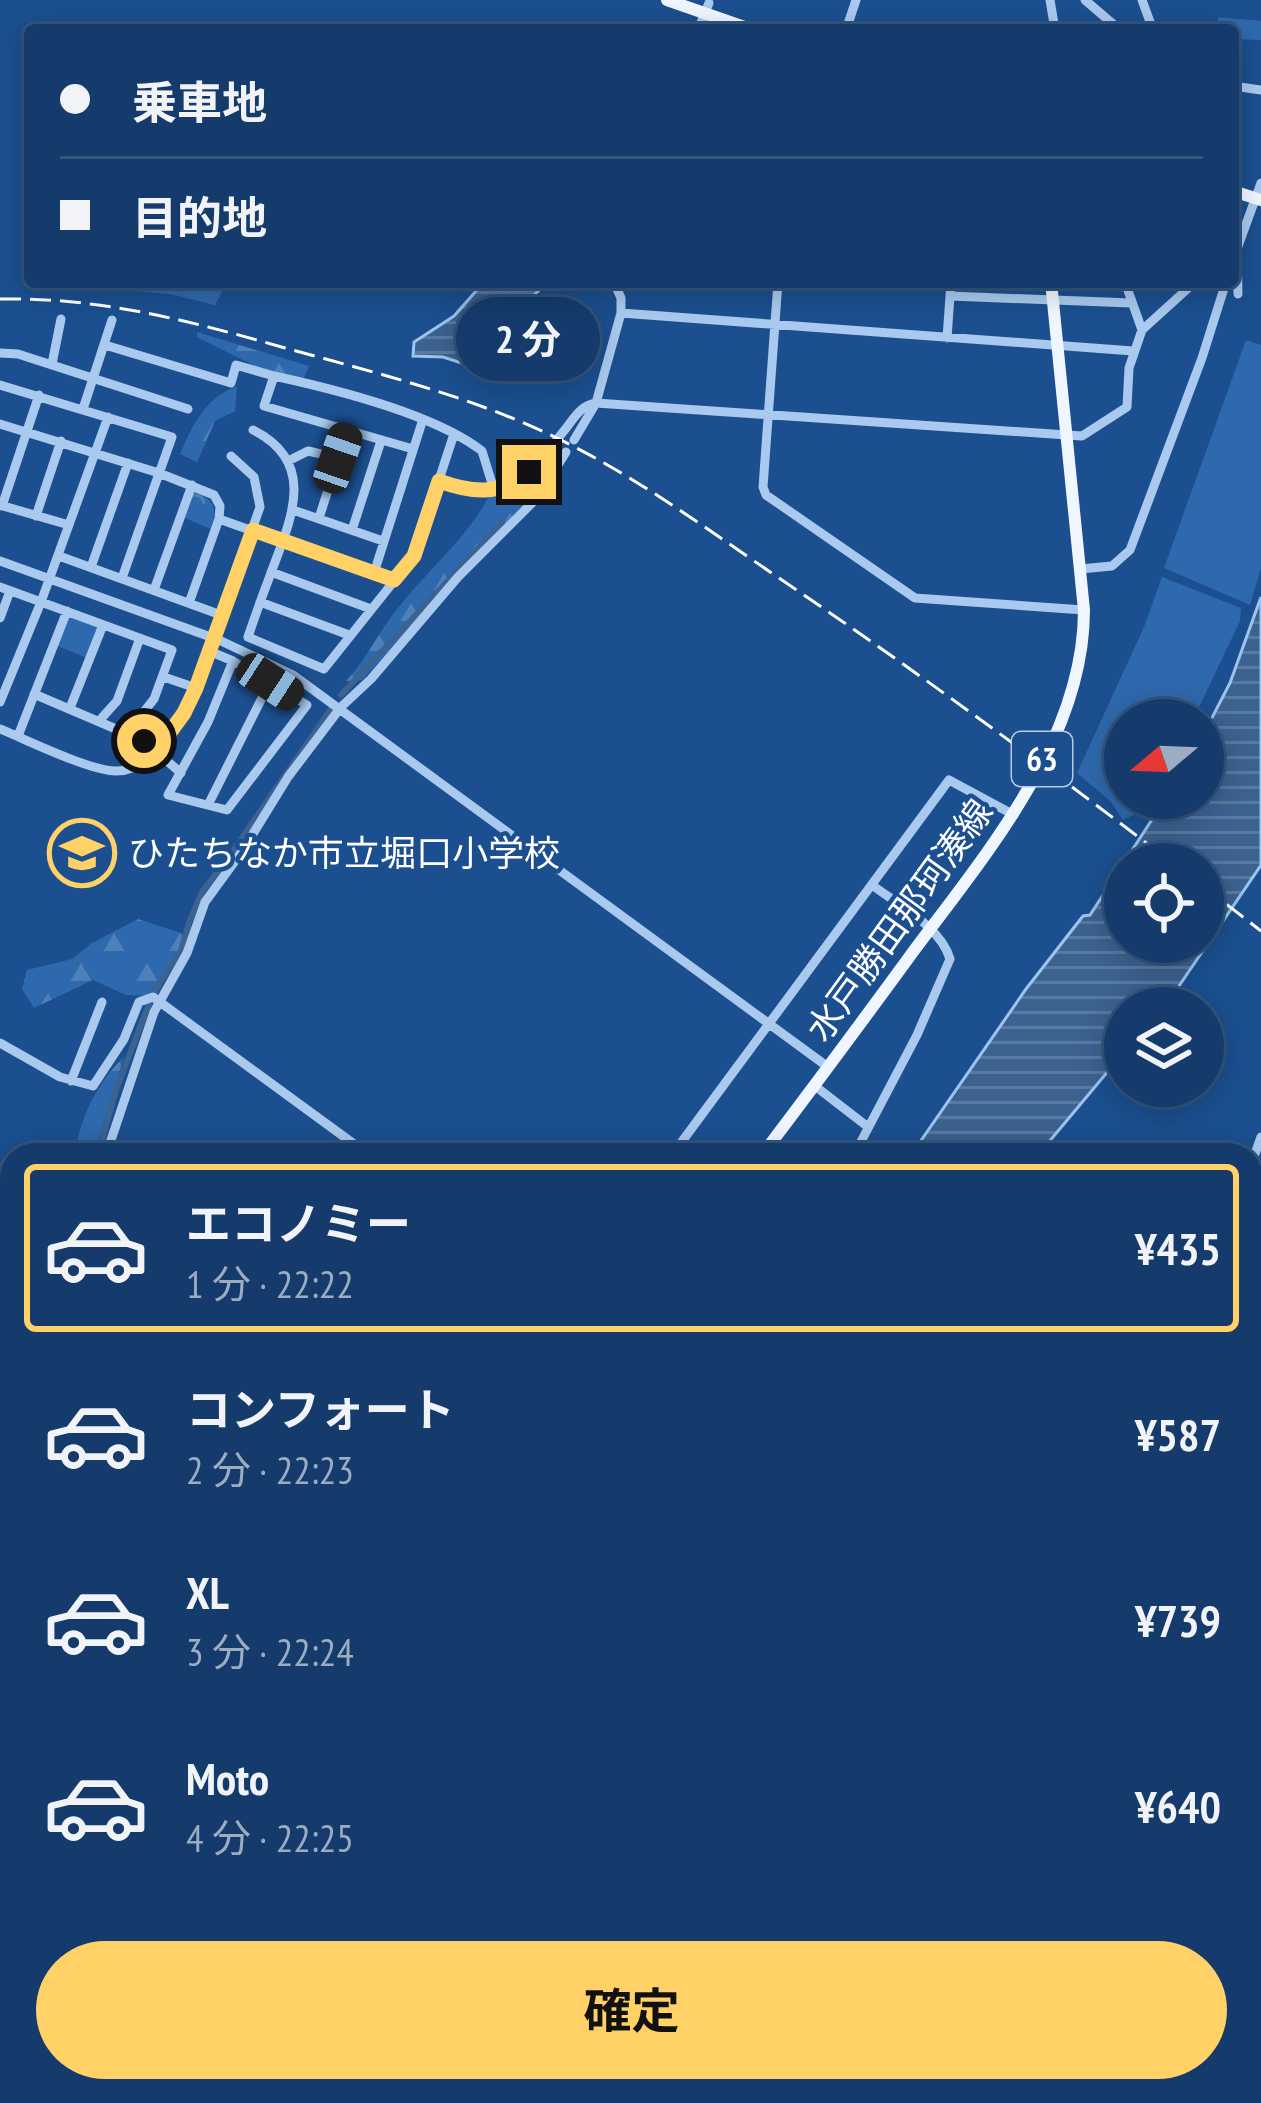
<!DOCTYPE html>
<html lang="ja">
<head>
<meta charset="utf-8">
<style>
  body { margin:0; font-family:"PT Sans Narrow","Noto Sans JP",sans-serif; background:#1d4271; color:#f1f3f6; height:100vh; display:flex; flex-direction:column; font-size:45px; white-space:nowrap }
  * { box-sizing:border-box; margin:0 }
  p { font-size:39px; color:#9dadc1 }
  .icon { flex:none; width:66px; height:66px; fill:none; stroke:currentColor; stroke-width:2; stroke-linecap:round; stroke-linejoin:round }
  .map { position:relative; flex:1; overflow:hidden }
  .sheet { position:absolute; left:0px; top:1143px; width:1263px; height:960px; display:flex; flex-direction:column; background:#143b6b; border-radius:36px 36px 0 0; box-shadow:0 6px 30px #0003,0 0 0 3px #33557e }
  .sheet>* { flex:none }
  .guide { position:absolute; left:24px; top:24px; width:1215px; height:264px; border-radius:12px; box-shadow:0 6px 30px #0003,0 0 0 3px #33557e; display:grid; align-content:center; height:264px; padding:0 36px; background:#143b6b }
  .needle { width:78px; rotate:251deg }
  .tools { position:absolute; left:1104px; top:699px; display:grid; gap:24px }
  .tools a { display:grid; place-items:center; width:120px; height:120px; border-radius:50%; background:#143b6b; box-shadow:0 6px 30px #0003,0 0 0 3px #33557e; font-size:60px }
  .end { position:absolute; width:54px; height:54px; margin:-27px; border:15px solid #ffd166; background:#111; box-shadow:0 0 0 6px #111 }
  .from { border-radius:50% }
  .bubble { position:absolute; height:84px; border-radius:42px; background:#143b6b; box-shadow:0 6px 30px #0003,0 0 0 3px #33557e; font-size:39px; font-weight:700; line-height:84px; text-align:center }
  .car { position:absolute; width:36px; height:72px; margin:-36px -18px; border-radius:15px; box-shadow:0 0 9px 3px #0007; background:linear-gradient(#222 24%,#8ab4d8 0 40%,#222 0 76%,#8ab4d8 0 86%,#222 0) }
  .guide b { display:flex; align-items:center; gap:42px; height:114px; font-size:45px }
  .guide b+b { border-top:3px solid #33557e }
  .guide i { width:30px; height:30px; background:#f1f3f6 }
  ul { padding:21px 0 0; list-style:none }
  li { display:flex; align-items:center; gap:36px; height:168px; margin:0 24px 18px; padding:0 12px; border:6px solid transparent; border-radius:12px }
  li div { flex:1 }
  li b { display:block; font-size:45px }
  li em { font-style:normal; font-weight:700 }
  li.selected { border-color:#ffd166 }
  li>.icon { width:108px; height:108px; stroke-width:1.5 }
  .action { display:flex; gap:24px; margin-top:auto; padding:24px 36px }
  .action a { flex:1; height:138px; border-radius:72px; background:#ffd166; color:#111; font-size:48px; font-weight:700; line-height:138px; text-align:center }
  .map>svg:first-child { display:block }
  .green { fill:#2e69ad }
  .forest { fill:url(#forest-firs) }
  .cemetery { fill:url(#cemetery-stones) }
  .park { fill:url(#park-crowns) }
  .water { fill:url(#water-rules); stroke:#9cc4f0; stroke-width:3; fill-rule:evenodd }
  .lines { fill:none; stroke-linecap:round; stroke-linejoin:round }
  .canal { stroke:#3c6290; stroke-width:6 }
  .river { stroke:#3c6290; stroke-width:9 }
  .minor { stroke:#a9c9ee; stroke-width:9 }
  .major { stroke:#f0f6ff; stroke-width:12 }
  .highway { stroke:#fff; stroke-width:15 }
  .rail { stroke:#fff; stroke-width:3; stroke-dasharray:21 9; stroke-linecap:butt }
  .minor-bridge { stroke:#a9c9ee; stroke-width:9 }
  .route { stroke:#ffd166; stroke-width:15 }
  .labels { text-anchor:middle; stroke-width:9; stroke-linejoin:round; paint-order:stroke }
  .shield { fill:#1b4f8f; stroke:#bbcadd; stroke-width:3 }
  .shield-label { font-size:33px; font-weight:bold; fill:#fff }
  .poi-label { font-size:36px; fill:#fff; stroke:#1b4f8f; text-anchor:start }
  .street-label { font-size:36px; fill:#fff; stroke:#1b4f8f }
</style>
</head>
<body>
<div class="map">
<svg width="1261" height="2103" viewBox="0 0 1261 2103">
  <defs>
    <pattern id="forest-firs" width="22" height="20" patternUnits="userSpaceOnUse" patternTransform="scale(3)"><rect width="22" height="20" fill="#2e69ad"/><path d="M5 1l3.5 6h-7zM16 11l3.5 6h-7z" fill="#4d80b9"/></pattern>
    <pattern id="cemetery-stones" width="16" height="16" patternUnits="userSpaceOnUse" patternTransform="scale(3)"><rect width="16" height="16" fill="#2e69ad"/><path d="M2 7V4a2 2 0 0 1 4 0v3zM10 15v-3a2 2 0 0 1 4 0v3z" fill="#4d80b9"/></pattern>
    <pattern id="park-crowns" width="20" height="18" patternUnits="userSpaceOnUse" patternTransform="scale(3)"><rect width="20" height="18" fill="#2e69ad"/><path d="M2 6a3 3 0 1 1 6 0M12 15a3 3 0 1 1 6 0" fill="none" stroke="#4d80b9"/></pattern>
    <pattern id="water-rules" width="6" height="5" patternUnits="userSpaceOnUse" patternTransform="scale(3)"><rect width="6" height="5" fill="#3c6290"/><path d="M0 2.5h6" fill="none" stroke="#597aa1"/></pattern>
  </defs>
  <rect width="100%" height="100%" fill="#1b4f8f"/>
  <!-- green -->
  <path class="green" d="M1246,340L1261,345V568L1250,605L1164,568Z
    M1162,577L1241,608L1240,621L1193,720H1125V798H1149L1139,812L1123,820L1110,801L1077,773L1144,627Z"/>
  <!-- forest -->
  <path class="forest" d="M102,282H227L215,305L170,294L103,288Z
    M197,332L309,366L303,380L267,372L197,337Z
    M237,386L235,411L215,421L197,462L180,454C193,424 205,398 237,386Z
    M554,451L557,464L544,485L362,680L346,681C364,662 374,641 389,620C421,575 464,543 490,495L512,489Z
    M138,919L190,936L156,996L126,995L93,980L34,1008L22,989L27,970L72,959L92,943Z
    M124,1057L94,1155H75C79,1120 97,1082 124,1057Z
    M0,1334L12,1349V1467L0,1515Z"/>
  <!-- cemetery -->
  <path class="cemetery" d="M1218,17L1261,21V40L1235,39L1233,48V30H1218Z"/>
  <!-- park -->
  <path class="park" d="M194,491C216,501 216,507 213,530L185,518Z
    M67,615L99,625L87,658L55,645Z"/>
  <!-- water -->
  <path class="water" d="M484,282H548L490,336L477,368L443,357L413,356L414,342L454,316Z
    M1261,597V865L1164,1008H1125V1051L1038,1155H911L1026,989L1083,916L1090,915L1166,798H1203V735L1230,683ZM1203,864V942H1125V864Z
    M1251,1844L1261,1846V1922L1251,1928Z"/>
  <g class="lines">
    <!-- canal -->
    <path class="canal" d="M341,695L502,523
      M221,868L331,709
      M190,920L202,892L218,871
      M153,993L181,951L189,923
      M98,1155L116,1090L149,1004
      M0,1553L12,1503"/>
    <!-- river -->
    <path class="river" d="M829,2091L834,2103
      M1039,2091L1055,2103
      M241,2103L246,2091"/>
    <!-- minor -->
    <path class="minor" d="M1050,0L1055,30
      M1085,0L1120,30
      M1142,0L1153,30
      M698,30L709,3
      M846,30L856,0
      M1233,86L1261,90
      M1237,251L1238,294
      M1233,260L1261,183
      M778,282L763,487L766,495L915,598L1084,610
      M1125,282L1142,330
      M950,296L1131,303
      M621,313L1133,351
      M947,338L951,282
      M105,345L231,383L236,365L274,376
      M0,353L18,354L188,409
      M52,364L61,319
      M0,385L172,437L122,578
      M83,409L112,320
      M0,424L159,473L214,495L220,506L219,519L189,603
      M253,430C319,463 290,521 271,573C263,594 255,616 248,637L324,669L414,556L454,434
      M574,440L596,403L621,313V298L614,282
      M413,449L264,406L274,376C334,389 434,414 482,451L494,490
      M288,461L308,451L338,458
      M439,481C507,506 528,476 567,427C576,415 581,406 596,403L1082,436L1127,407L1129,368L1142,330L1195,282
      M0,505L69,525
      M2,506L39,395
      M293,510L383,541
      M36,516L61,441
      M319,518L347,431
      M219,519L394,581
      M352,530L381,441
      M59,556L221,615
      M0,561L219,640L293,675L828,1067
      M91,567L128,463
      M1080,569L1112,566L1130,550L1202,358L1226,282
      M271,572L371,609
      M374,573L423,419
      M0,587L172,650L154,699L127,733
      M154,590L192,485
      M260,602L349,635
      M0,618L10,591
      M216,631L260,507L254,477L231,456
      M209,651L233,661L307,705L227,810L168,795L208,722L233,661
      M164,677L196,688
      M34,694L144,741L181,773
      M0,702L41,602L108,417
      M70,708L103,625
      M99,721L117,701L140,638
      M0,729C27,740 90,771 116,771C167,771 196,688 209,649
      M18,736L67,611
      M208,805L270,682
      M0,1043L60,1077L93,1086L124,1039L139,1002L153,997L369,1155
      M71,1081L102,1002
      M815,1086L868,1127
      M106,1155L154,1012L187,953L205,902L243,850L288,777L341,707L371,679L458,577L537,498L566,452
      M672,1155L949,780L1014,815
      M854,1155L917,1035L950,959C941,927 897,904 872,885
      M1251,1165L1261,1137
      M1251,1294L1261,1277
      M0,1298L12,1306
      M1251,1317L1261,1327
      M1256,1376L1261,1371
      M1251,1405L1261,1395
      M1251,1436L1261,1428
      M1251,1496L1261,1505
      M0,1584L12,1537
      M1251,1698L1261,1709
      M0,1700V1712
      M1251,1729L1261,1721
      M1251,1736L1261,1748
      M0,1767L12,1766
      M905,2091L907,2103
      M1182,2091L1227,2103
      M405,2103L407,2091
      M667,2103V2091"/>
    <!-- major -->
    <path class="major" d="M667,0L753,30
      M1233,191L1261,200
      M762,1155C812,1089 861,1023 910,956C984,856 1084,741 1084,610L1051,282
      M768,2091L784,2103
      M397,2103L400,2091"/>
    <!-- highway -->
    <path class="highway" d="M1251,1544L1261,1542
      M0,1781L12,1780"/>
    <!-- rail -->
    <path class="rail" d="M0,299C99,297 191,321 285,348C373,372 462,394 544,432C627,470 701,525 776,576C912,668 1043,764 1174,864
      M1203,886L1261,931"/>
    <!-- minor-bridge -->
    <path class="minor-bridge" d="M211,644L216,631"/>
  </g>
  <g class="lines">
    <!-- route -->
    <path class="route" d="M144,741L157,750L184,713L196,688L253,530L394,580L414,556L439,481C472,493 499,496 529,472"/>
  </g>
  <!-- icons -->
  <defs>
    <g id="school-ring" transform="scale(3.45)"><circle r="9.5" fill="#1b4f8f" stroke="#ffd166" stroke-width="1.5"/><path d="M0-5L7-2L0 1L-7-2ZM-4 1L0 2.5L4 1V4Q0 6-4 4Z" fill="#ffd166"/></g>
  </defs>
  <g fill-rule="evenodd">
    <use href="#school-ring" x="82" y="853"/>
  </g>
  <g class="labels">
    <!-- shield labels -->
    <rect class="shield" x="1012" y="732" width="60" height="54" rx="9"/>
    <g class="shield-label">
      <text x="1042" y="771">63</text>
    </g>
    <!-- poi labels -->
    <g class="poi-label">
      <text x="128" y="866">ひたちなか市立堀口小学校</text>
    </g>
    <!-- street labels -->
    <g class="street-label">
      <text transform="translate(899 920) rotate(-54)" y="13">水戸勝田那珂湊線</text>
    </g>
  </g>
</svg>
<div class="tools">
<a><svg class="needle" viewBox="-14 -14 28 28"><path d="M0-13l5 13h-10z" fill="#e53935"/><path d="M0 13l5-13h-10z" fill="#9dadc1"/></svg></a>
<a><svg class="icon" aria-label="locate" viewBox="0 0 24 24"><circle cx="12" cy="12" r="6"/><path d="M12 2v4M12 18v4M2 12h4M18 12h4"/></svg></a>
<a><svg class="icon" aria-label="layers" viewBox="0 0 24 24"><path d="M12 4l9 5-9 5-9-5zM3 14l9 5 9-5"/></svg></a>
</div>
<i class="end from" style="left:144px;top:741px"></i>
<i class="end" style="left:529px;top:472px"></i>
<div class="bubble" style="left:456px;top:297px;width:144px">2 分</div>
<i class="car" style="left:338px;top:458px;rotate:19deg"></i>
<i class="car" style="left:270px;top:682px;rotate:123deg"></i>
<div class="guide">
<b><i class="from"></i>乗車地</b>
<b><i></i>目的地</b>
</div>
<section class="sheet">
<ul>
<li class="selected"><svg class="icon" aria-label="car" viewBox="0 0 24 24"><path d="M5 17H2v-5l4-1 3-4h7l3 4 3 1v5h-3M9 17h6M6 11h13"/><circle cx="7" cy="17" r="2"/><circle cx="17" cy="17" r="2"/></svg><div><b>エコノミー</b><p>1 分 · 22:22</p></div><em>¥435</em></li>
<li><svg class="icon" aria-label="car" viewBox="0 0 24 24"><path d="M5 17H2v-5l4-1 3-4h7l3 4 3 1v5h-3M9 17h6M6 11h13"/><circle cx="7" cy="17" r="2"/><circle cx="17" cy="17" r="2"/></svg><div><b>コンフォート</b><p>2 分 · 22:23</p></div><em>¥587</em></li>
<li><svg class="icon" aria-label="car" viewBox="0 0 24 24"><path d="M5 17H2v-5l4-1 3-4h7l3 4 3 1v5h-3M9 17h6M6 11h13"/><circle cx="7" cy="17" r="2"/><circle cx="17" cy="17" r="2"/></svg><div><b>XL</b><p>3 分 · 22:24</p></div><em>¥739</em></li>
<li><svg class="icon" aria-label="car" viewBox="0 0 24 24"><path d="M5 17H2v-5l4-1 3-4h7l3 4 3 1v5h-3M9 17h6M6 11h13"/><circle cx="7" cy="17" r="2"/><circle cx="17" cy="17" r="2"/></svg><div><b>Moto</b><p>4 分 · 22:25</p></div><em>¥640</em></li>
</ul>
<div class="action"><a>確定</a></div>
</section>
</div>
</body>
</html>
